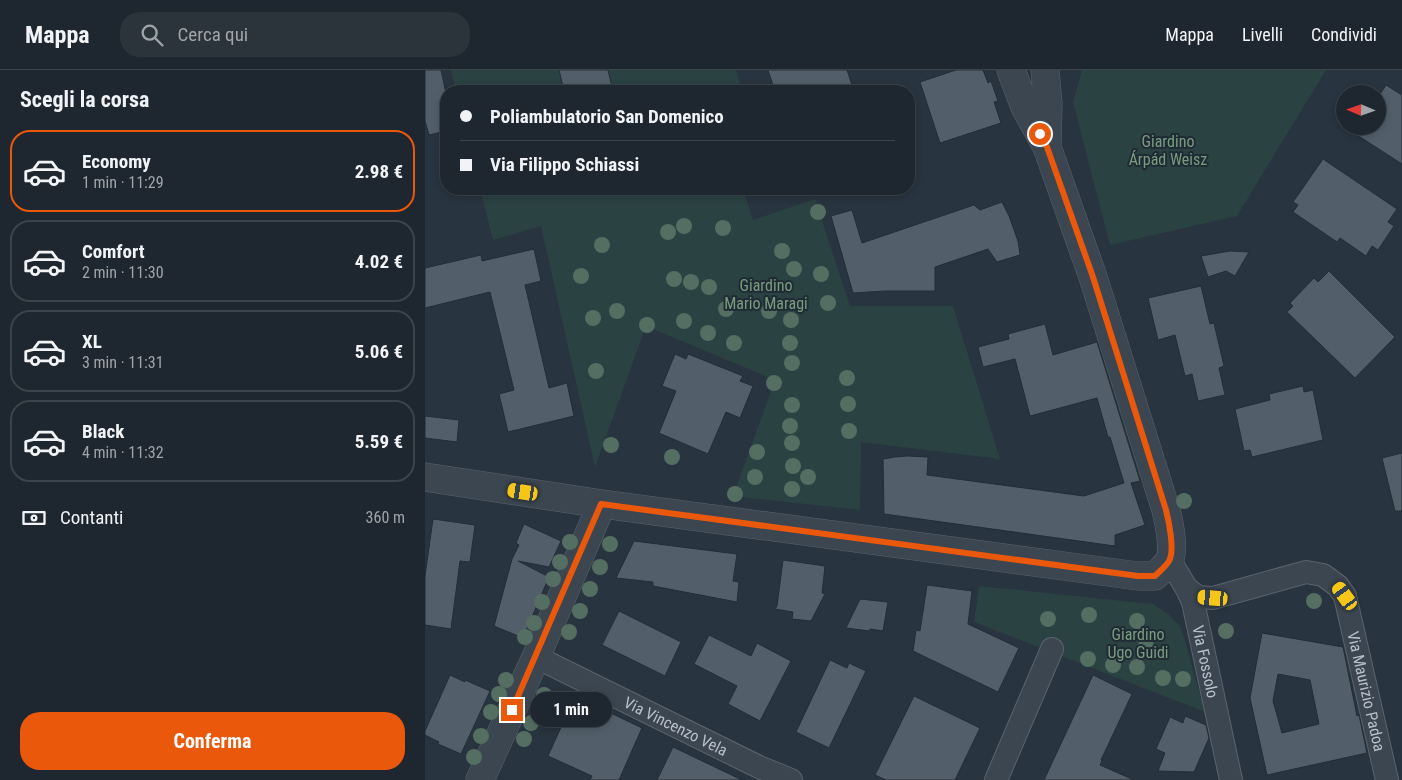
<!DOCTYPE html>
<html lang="it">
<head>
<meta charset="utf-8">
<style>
  body { margin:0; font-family:"Roboto Condensed",sans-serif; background:#2b333b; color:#f1f3f6; height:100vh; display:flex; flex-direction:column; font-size:19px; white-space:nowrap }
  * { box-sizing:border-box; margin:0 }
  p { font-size:16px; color:#a1a5aa }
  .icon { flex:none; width:28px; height:28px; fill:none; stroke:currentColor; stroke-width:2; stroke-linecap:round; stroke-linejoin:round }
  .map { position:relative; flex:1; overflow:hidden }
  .drawer { display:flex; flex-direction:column; background:#1e272f; width:425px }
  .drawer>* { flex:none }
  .top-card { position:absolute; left:15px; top:15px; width:475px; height:110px; border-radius:20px; box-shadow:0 2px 8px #0003,0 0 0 1px #3c444b; display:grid; align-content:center; height:110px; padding:0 20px; background:#1e272f }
  .needle { width:32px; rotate:272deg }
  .fabs { position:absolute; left:911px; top:15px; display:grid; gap:10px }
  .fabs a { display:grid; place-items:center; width:50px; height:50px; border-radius:50%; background:#1e272f; box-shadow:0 2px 8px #0003,0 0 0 1px #3c444b; font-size:25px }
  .end { position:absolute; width:22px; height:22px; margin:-11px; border:6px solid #ea580c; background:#fff; box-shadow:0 0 0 2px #fff }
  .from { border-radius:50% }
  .bubble { position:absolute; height:35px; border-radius:18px; background:#1e272f; box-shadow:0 2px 8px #0003,0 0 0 1px #3c444b; font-size:16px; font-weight:700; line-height:35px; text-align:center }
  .car { position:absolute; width:15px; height:30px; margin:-15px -8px; border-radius:6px; box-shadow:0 0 4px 1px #0007; background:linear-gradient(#f5c518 24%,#345 0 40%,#f5c518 0 76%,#345 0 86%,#f5c518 0) }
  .top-card b { display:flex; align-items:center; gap:18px; height:48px; font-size:19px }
  .top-card b+b { border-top:1px solid #3c444b }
  .top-card i { width:12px; height:12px; background:#f1f3f6 }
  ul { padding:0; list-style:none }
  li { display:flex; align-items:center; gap:15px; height:82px; margin:0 10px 8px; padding:0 10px; border:2px solid #3c444b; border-radius:20px }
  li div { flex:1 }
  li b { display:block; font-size:19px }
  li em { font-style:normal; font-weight:700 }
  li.current { border-color:#ea580c }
  li>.icon { width:45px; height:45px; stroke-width:1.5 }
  h2 { padding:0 20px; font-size:22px; line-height:60px }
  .pay { display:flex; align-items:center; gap:12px; height:55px; padding:0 20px; font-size:19px }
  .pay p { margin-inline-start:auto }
  .action { display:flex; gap:10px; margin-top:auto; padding:10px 20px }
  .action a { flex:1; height:58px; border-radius:20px; background:#ea580c; color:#fff; font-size:20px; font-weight:700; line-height:58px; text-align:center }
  header { display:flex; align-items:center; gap:30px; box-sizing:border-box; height:70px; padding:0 25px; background:#1e272f; border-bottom:1px solid #3c444b }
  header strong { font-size:24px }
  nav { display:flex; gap:28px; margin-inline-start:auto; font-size:18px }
  .search { width:350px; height:45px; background:#2b333b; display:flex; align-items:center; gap:12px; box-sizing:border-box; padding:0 18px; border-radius:20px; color:#a1a5aa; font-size:19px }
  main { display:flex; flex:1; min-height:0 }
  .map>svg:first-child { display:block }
  .green { fill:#2b4242 }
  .building { fill:#525f6a; stroke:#232d37; fill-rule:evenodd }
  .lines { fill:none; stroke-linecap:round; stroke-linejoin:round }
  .minor-casing { stroke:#5a646d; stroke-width:24 }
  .tertiary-casing { stroke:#5a646d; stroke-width:29 }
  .minor { stroke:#3c4650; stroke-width:22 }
  .tertiary { stroke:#3c4650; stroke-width:28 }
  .tree { fill:#556e62 }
  .route { stroke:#ea580c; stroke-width:6 }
  .labels { text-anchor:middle; stroke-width:4; stroke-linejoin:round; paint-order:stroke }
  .park-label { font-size:16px; fill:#799e7e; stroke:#212b35 }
  .street-label { font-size:16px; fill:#b9c1ca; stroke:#212b35 }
</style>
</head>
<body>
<header>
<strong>Mappa</strong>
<div class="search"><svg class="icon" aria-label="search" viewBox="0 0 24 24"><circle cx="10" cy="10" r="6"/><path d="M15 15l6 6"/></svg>Cerca qui</div>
<nav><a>Mappa</a><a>Livelli</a><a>Condividi</a></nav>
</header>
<main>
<section class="drawer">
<h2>Scegli la corsa</h2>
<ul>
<li class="current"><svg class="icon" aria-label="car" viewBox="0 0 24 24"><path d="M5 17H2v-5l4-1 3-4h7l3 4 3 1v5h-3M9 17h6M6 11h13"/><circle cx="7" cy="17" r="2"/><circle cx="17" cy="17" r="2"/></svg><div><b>Economy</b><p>1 min · 11:29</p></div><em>2.98 €</em></li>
<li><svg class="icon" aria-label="car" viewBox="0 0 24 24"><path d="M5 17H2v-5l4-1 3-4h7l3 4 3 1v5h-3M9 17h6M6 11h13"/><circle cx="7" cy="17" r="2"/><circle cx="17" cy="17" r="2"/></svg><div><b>Comfort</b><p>2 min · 11:30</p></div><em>4.02 €</em></li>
<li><svg class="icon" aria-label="car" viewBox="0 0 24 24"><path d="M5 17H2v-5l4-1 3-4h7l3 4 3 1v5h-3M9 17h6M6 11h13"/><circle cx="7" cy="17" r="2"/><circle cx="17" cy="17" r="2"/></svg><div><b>XL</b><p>3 min · 11:31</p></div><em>5.06 €</em></li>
<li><svg class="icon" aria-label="car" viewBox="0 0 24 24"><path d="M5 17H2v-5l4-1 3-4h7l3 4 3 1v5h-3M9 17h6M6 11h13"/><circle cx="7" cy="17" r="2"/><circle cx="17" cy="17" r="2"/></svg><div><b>Black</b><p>4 min · 11:32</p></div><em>5.59 €</em></li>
</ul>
<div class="pay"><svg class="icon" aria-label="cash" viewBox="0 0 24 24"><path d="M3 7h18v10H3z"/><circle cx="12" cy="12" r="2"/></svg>Contanti<p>360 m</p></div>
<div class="action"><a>Conferma</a></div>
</section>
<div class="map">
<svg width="977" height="710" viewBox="0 0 977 710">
  <rect width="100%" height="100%" fill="#28343f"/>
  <!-- green -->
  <path class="green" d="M26,0H311L317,21H31Z
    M657,0H901L812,146L685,175L648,32Z
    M55,119H318L328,150L390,129L425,236H528L575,389L436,372L435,440L308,426L350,310L221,256L170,397L116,156L68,170Z
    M554,516L728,534L743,544L755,556L760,571L780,642L549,552Z"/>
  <!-- building -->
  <path class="building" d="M0,0H16L21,23V61L4,65L0,51Z
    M134,0H183L188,21H139Z
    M343,0H422L427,15L425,16L427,21H350Z
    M531,0H558L563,13L566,11L573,31L569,32L576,53L515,73L495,12Z
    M961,15L977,25V94L918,56H952V29Z
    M898,89L972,139L963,152L969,156L953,180L947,176L941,186L915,168L912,172L868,142L873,135L868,132Z
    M577,132L584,146L593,171L595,185L572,192L563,179L510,197V221H460L428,223L406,146L427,140L437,173L549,135L555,140Z
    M109,179L116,211L100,215L111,262L124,318L142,313L149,346L83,362L74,324L89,320L65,222L0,238V198L56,185L57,191Z
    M805,181L824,182L810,206L801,201L783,207L776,186Z
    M904,201L970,267L930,308L862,242L868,236L865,233L889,208L893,212Z
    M776,216L785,254L789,253L799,296L794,298L800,325L773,331L767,304L760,306L750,265L733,270L723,228Z
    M620,254L628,285L672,272L715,411L706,413L720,455L690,465V476L459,444L458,389L470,387L482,386L503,387L502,405L659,426L699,413L685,367H683L672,328L605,346L590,289L558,297L553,277L584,269L583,264Z
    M250,284L261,289L263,284L318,306L315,311L328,316L315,348L301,342L283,384L234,363L251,321L237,316Z
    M878,316L879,322L888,320L898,370L827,387L825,380L819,381L810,339L845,330L844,324Z
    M0,346L34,350L32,372L0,368Z
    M977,383V441H970L957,388Z
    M8,449L50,455L45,492L35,491L26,559L0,555V506Z
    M99,454L136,471L124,497L93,491L124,507L98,568L69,556L87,489L94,475L91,473Z
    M209,471L312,484L308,511L314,512L312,532L228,516V512L191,508Z
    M358,490L400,496L397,523L400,524L386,551L367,549L368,542L350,539L352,536Z
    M502,515L547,521L543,554L594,578L573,622L488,581L491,560L495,561Z
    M435,529L463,532L458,561L445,559V561L421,558Z
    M194,541L256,572L240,606L177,575Z
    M837,563L918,577L932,646L934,645L942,683L842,705L825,628ZM853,604L885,610L894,654L857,663L848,631Z
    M284,565L326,586L332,573L366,591L335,651L303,634L312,616L269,594Z
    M405,590L422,598L424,593L441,601L404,678L371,662Z
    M25,605L40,612V610L65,621L36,684L13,674L14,672L0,665V661Z
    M668,605L707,624L676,690L677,691L675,695L709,710H619Z
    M150,626L217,658L194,710H165L167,706L123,686Z
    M489,626L555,658L530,710H461L450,705Z
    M760,646L781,655L784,668L769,702L733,701L740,683L731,679L745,647L758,653Z
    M248,677L317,710H232Z"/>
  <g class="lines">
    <!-- minor casing -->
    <g class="minor-casing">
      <g id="minor">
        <path id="s1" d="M745,491L762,519L768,532L806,710"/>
        <path id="s2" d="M762,519L773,527L788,528L881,502L898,505L913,516L920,526L962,710"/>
        <path id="s3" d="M111,587L334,697L366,710"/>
        <path d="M571,710L627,579"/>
      </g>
    </g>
    <!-- tertiary casing -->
    <g class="tertiary-casing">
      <path id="tertiary" d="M620,0L623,34L622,76
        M0,407L177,434L713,506H730C735,501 741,496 744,491C750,481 744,452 741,440L668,207L622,77L600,37L586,0
        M55,710L111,587L177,434"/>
    </g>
    <!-- minor -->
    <use href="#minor" class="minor"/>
    <!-- tertiary -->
    <use href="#tertiary" class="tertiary"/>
  </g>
  <!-- trees -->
  <g class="tree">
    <circle cx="393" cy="142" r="8"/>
    <circle cx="259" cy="156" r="8"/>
    <circle cx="298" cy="158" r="8"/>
    <circle cx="243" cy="162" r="8"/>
    <circle cx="177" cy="175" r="8"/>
    <circle cx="357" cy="181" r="8"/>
    <circle cx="369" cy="199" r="8"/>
    <circle cx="396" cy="204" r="8"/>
    <circle cx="156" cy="206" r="8"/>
    <circle cx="249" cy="209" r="8"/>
    <circle cx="266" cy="212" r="8"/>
    <circle cx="284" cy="217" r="8"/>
    <circle cx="403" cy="233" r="8"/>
    <circle cx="301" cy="239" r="8"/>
    <circle cx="192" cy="241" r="8"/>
    <circle cx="344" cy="241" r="8"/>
    <circle cx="168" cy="248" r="8"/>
    <circle cx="366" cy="250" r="8"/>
    <circle cx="259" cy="251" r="8"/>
    <circle cx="222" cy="255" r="8"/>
    <circle cx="283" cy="263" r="8"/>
    <circle cx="309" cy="273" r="8"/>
    <circle cx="365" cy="273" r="8"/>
    <circle cx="367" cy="293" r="8"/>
    <circle cx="171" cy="301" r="8"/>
    <circle cx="422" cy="308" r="8"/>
    <circle cx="349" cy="313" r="8"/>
    <circle cx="423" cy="334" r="8"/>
    <circle cx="367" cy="335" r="8"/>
    <circle cx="365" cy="356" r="8"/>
    <circle cx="424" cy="361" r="8"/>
    <circle cx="367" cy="373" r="8"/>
    <circle cx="186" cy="375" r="8"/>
    <circle cx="332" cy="382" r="8"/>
    <circle cx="247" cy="387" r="8"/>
    <circle cx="368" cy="396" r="8"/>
    <circle cx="330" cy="407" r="8"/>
    <circle cx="383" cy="407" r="8"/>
    <circle cx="367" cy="419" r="8"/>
    <circle cx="310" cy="424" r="8"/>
    <circle cx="759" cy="431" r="8"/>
    <circle cx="145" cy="472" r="8"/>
    <circle cx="185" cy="474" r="8"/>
    <circle cx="135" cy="492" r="8"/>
    <circle cx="175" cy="497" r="8"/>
    <circle cx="128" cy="509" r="8"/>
    <circle cx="165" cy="519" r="8"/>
    <circle cx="889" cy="531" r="8"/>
    <circle cx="117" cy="532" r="8"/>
    <circle cx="155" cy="541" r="8"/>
    <circle cx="664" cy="545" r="8"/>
    <circle cx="623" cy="549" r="8"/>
    <circle cx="712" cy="551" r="8"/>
    <circle cx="109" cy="553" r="8"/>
    <circle cx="801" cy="561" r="8"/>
    <circle cx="144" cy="562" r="8"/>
    <circle cx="100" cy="567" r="8"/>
    <circle cx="721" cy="576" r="8"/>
    <circle cx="663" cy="589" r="8"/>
    <circle cx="688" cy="595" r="8"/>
    <circle cx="712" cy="597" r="8"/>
    <circle cx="738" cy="608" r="8"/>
    <circle cx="758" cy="609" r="8"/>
    <circle cx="81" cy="610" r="8"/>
    <circle cx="74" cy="624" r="8"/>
    <circle cx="119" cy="625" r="8"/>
    <circle cx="66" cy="642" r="8"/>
    <circle cx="106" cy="653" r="8"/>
    <circle cx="56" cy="666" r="8"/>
    <circle cx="99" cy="669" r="8"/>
    <circle cx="49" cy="687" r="8"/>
  </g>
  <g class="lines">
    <!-- route -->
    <path class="route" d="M87,640L176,434L713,506H730C735,501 741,496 744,491C750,481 744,452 741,440L668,207L622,77L615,64"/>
  </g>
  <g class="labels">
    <!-- park labels -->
    <g class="park-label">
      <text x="743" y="77">Giardino<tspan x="743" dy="18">Árpád Weisz</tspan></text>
      <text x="341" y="221">Giardino<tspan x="341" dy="18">Mario Maragi</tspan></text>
      <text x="713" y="570">Giardino<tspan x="713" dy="18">Ugo Guidi</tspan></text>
    </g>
    <!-- street labels -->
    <g class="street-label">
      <text dy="6" stroke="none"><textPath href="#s1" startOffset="108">Via Fossolo</textPath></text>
      <text dy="6" stroke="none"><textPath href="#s2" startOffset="271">Via Maurizio Padoa</textPath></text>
      <text dy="6" stroke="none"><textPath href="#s3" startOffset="156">Via Vincenzo Vela</textPath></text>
    </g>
  </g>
</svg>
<div class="fabs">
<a><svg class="needle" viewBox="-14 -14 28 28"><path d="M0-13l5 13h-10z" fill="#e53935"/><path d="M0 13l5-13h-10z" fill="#a1a5aa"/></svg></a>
</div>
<i class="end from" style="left:615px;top:64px"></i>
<i class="end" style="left:87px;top:640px"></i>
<div class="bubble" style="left:105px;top:622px;width:82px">1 min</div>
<i class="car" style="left:98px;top:422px;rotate:279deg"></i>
<i class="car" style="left:920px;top:526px;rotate:324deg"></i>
<i class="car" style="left:788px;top:528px;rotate:275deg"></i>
<div class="top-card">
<b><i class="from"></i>Poliambulatorio San Domenico</b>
<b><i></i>Via Filippo Schiassi</b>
</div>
</div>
</main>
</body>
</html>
